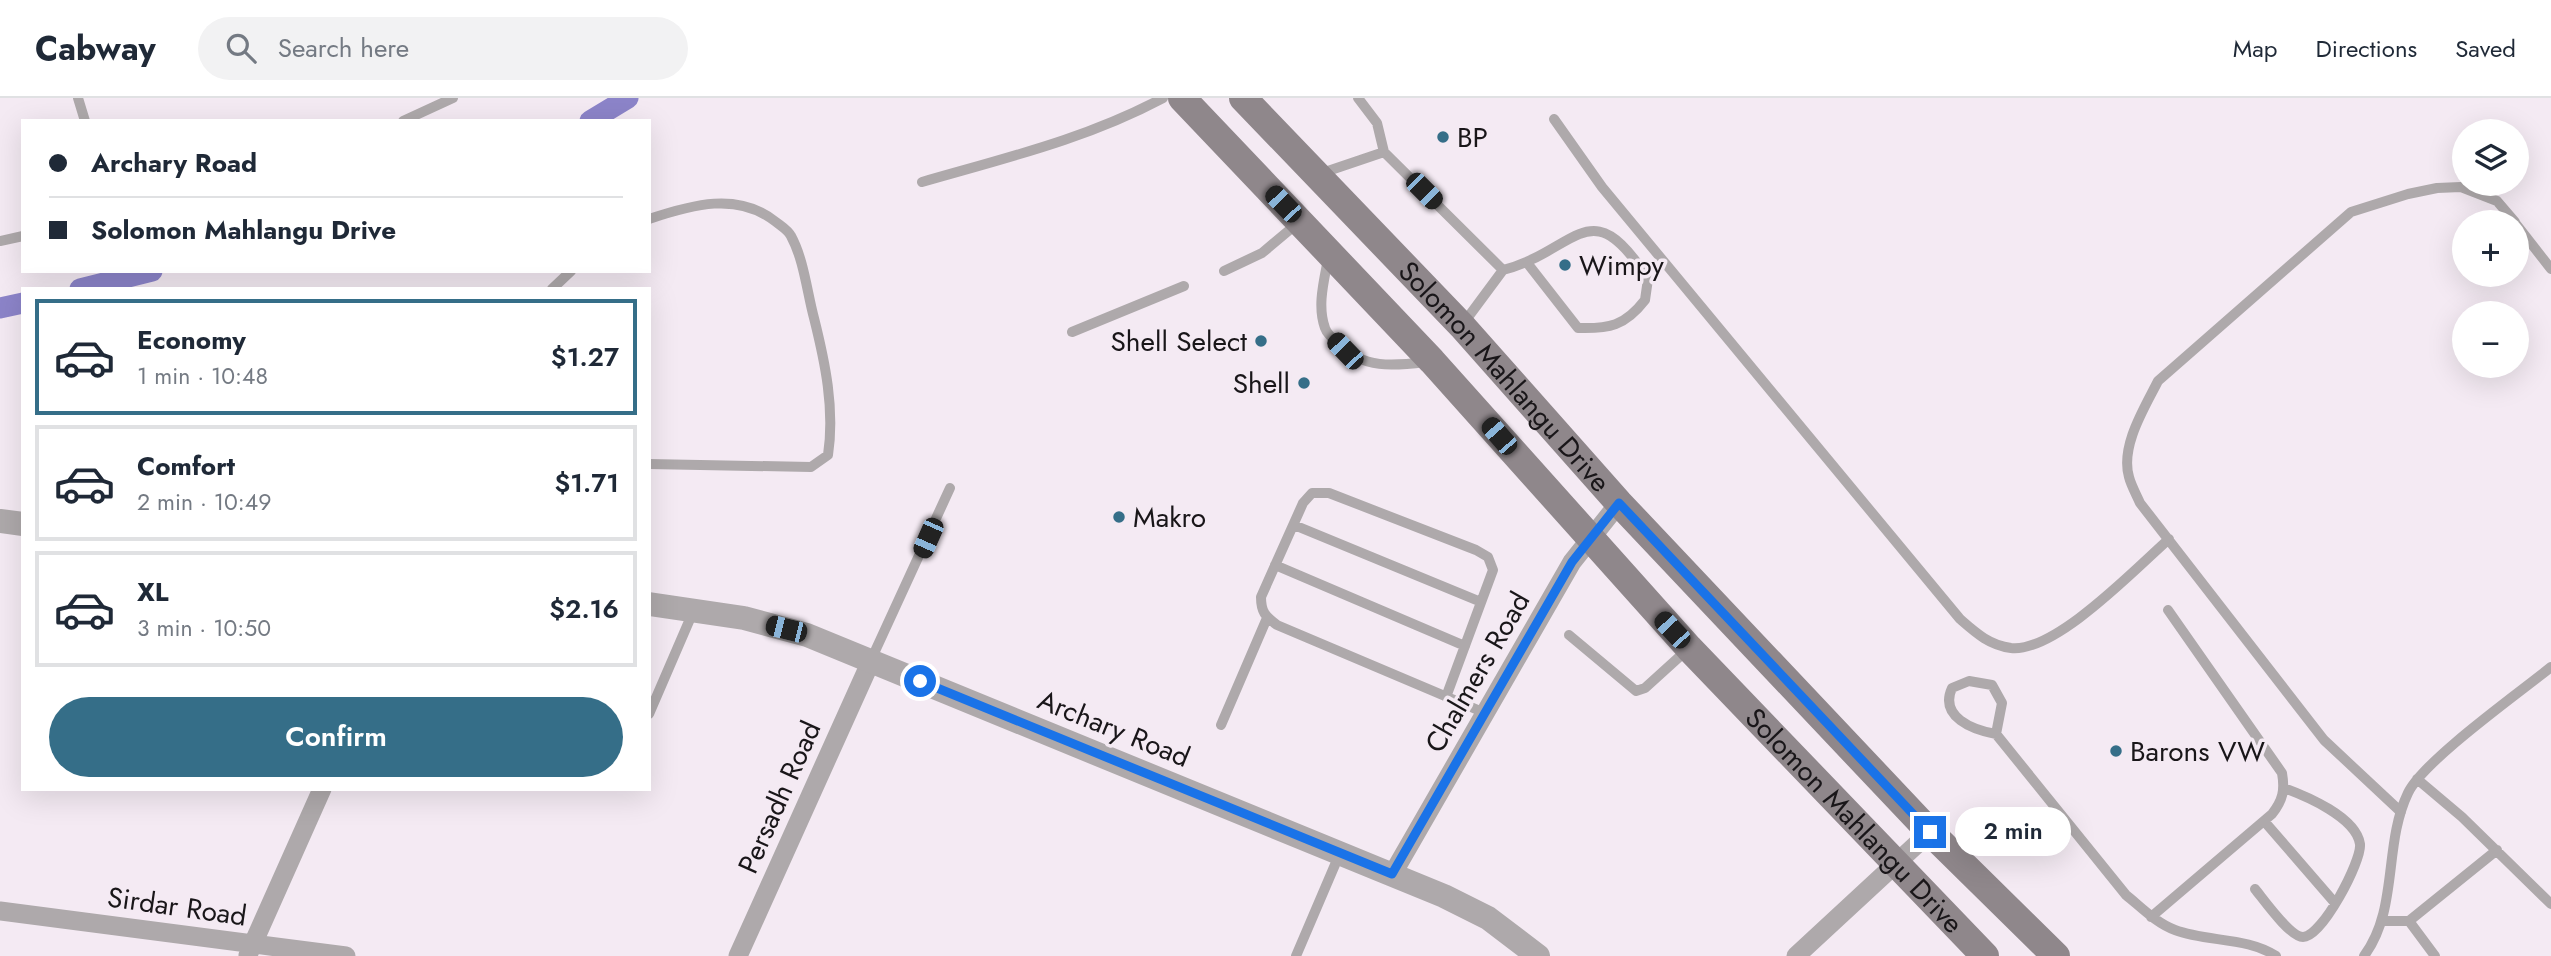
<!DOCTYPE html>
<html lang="en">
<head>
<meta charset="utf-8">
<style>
  body { margin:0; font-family:Jost,sans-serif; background:#f2f2f3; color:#1f2937; height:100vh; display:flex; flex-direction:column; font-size:26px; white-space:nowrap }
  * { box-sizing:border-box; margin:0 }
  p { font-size:23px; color:#747a83 }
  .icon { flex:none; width:38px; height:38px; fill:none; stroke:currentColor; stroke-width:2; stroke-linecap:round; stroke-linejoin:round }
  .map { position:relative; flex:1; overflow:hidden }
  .drawer { position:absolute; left:21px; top:189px; width:630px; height:504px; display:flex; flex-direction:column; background:#fff; border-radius:0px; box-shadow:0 7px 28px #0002 }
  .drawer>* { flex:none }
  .top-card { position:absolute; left:21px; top:21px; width:630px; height:154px; border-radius:0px; box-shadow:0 7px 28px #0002; display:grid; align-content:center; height:154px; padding:0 28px; background:#fff }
  .fabs { position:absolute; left:2452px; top:21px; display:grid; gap:14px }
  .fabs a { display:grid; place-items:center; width:77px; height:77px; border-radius:50%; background:#fff; box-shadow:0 7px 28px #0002; font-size:35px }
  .end { position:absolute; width:32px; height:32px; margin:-16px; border:9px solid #1a73e8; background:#fff; box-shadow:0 0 0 4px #fff }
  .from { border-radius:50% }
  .bubble { position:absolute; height:49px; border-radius:24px; background:#fff; box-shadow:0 7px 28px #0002; font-size:23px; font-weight:600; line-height:49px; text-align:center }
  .car { position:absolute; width:21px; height:42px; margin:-21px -10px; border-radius:9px; box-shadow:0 0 5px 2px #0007; background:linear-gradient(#222 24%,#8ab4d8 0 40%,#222 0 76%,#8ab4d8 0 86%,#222 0) }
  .top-card b { display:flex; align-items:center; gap:24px; height:66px; font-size:26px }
  .top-card b+b { border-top:2px solid #e0e1e3 }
  .top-card i { width:18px; height:18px; background:#1f2937 }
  ul { padding:12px 0 0; list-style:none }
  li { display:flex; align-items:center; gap:21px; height:116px; margin:0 14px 10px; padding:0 14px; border:4px solid #e0e1e3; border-radius:0px }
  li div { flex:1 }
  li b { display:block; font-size:26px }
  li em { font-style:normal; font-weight:600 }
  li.active { border-color:#356e88 }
  li>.icon { width:63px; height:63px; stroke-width:1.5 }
  .action { display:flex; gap:14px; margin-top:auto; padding:14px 28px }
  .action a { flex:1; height:80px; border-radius:42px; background:#356e88; color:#fff; font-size:28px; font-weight:600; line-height:80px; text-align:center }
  header { display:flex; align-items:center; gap:42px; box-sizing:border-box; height:98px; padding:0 35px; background:#fff; border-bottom:2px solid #e0e1e3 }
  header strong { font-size:33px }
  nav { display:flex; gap:38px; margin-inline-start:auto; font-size:24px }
  .search { width:490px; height:63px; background:#f2f2f3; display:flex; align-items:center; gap:18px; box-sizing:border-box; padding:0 24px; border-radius:38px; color:#747a83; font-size:26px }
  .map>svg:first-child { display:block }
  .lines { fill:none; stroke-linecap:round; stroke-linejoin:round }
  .canal { stroke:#8c84c9; stroke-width:21 }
  .service { stroke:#aea9ab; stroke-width:10 }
  .minor { stroke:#aea9ab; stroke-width:19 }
  .tertiary { stroke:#aea9ab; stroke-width:24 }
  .secondary { stroke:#8f878b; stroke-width:28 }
  .route { stroke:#1a73e8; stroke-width:9 }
  .poi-dot { fill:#356e88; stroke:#f4eaf3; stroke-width:2.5 }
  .labels { text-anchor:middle; stroke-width:7; stroke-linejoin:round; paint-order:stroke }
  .poi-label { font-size:28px; fill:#191619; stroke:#f4eaf3; text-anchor:start }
  .street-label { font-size:28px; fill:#191619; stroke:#f4eaf3 }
</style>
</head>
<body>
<header>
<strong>Cabway</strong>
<div class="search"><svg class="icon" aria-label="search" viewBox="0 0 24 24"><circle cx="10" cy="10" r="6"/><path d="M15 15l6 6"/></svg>Search here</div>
<nav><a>Map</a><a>Directions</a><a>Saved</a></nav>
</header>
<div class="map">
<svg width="2551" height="858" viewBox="0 0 2551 858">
  <rect width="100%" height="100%" fill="#f4eaf3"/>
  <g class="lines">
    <!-- canal -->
    <path class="canal" d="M590,23L628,0
      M80,191L152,173
      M0,210L23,205"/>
    <!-- service -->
    <path class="service" d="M78,0L85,23
      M1358,0L1377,25L1384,54
      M1554,21L1602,89L1960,521C1976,535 1989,547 2011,550C2055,555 2135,471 2169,441
      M403,23L453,0
      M1319,76L1384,54L1503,172L1463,226
      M922,84C1005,60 1086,41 1163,0
      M649,121C691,107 738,93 776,124C781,128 788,132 791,138C804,162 807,194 814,220C825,264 835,311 828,357L811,369L649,366
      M2516,126L2551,171
      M0,143L23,138
      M1328,161C1324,183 1317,208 1325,230C1327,236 1334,242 1339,246C1363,271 1394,268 1425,264
      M1503,172C1577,153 1590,90 1648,181L1645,202C1625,228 1609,231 1578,230L1528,166
      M1224,173L1262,155L1299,124
      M552,191L571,173
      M1072,234L1184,188
      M1294,427L1481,504
      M1275,467L1465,548
      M1569,537L1636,593L1645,590L1688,551
      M871,562L950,390
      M1446,599L1493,472L1488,459L1476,452L1329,395H1312L1303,405L1261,499C1261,514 1265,518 1277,527L1485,615
      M649,616L693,514
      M1221,627L1267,520
      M1996,636L2002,605L1992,587L1969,583L1952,590C1939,619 1973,632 1996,636L2126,797C2141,809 2156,825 2175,832C2206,844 2248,839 2276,858
      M2417,681L2462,719L2551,806
      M2401,714L2324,642L2140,405C2136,396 2131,387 2129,379C2120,348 2145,309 2158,283L2351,114L2408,96L2437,90L2461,89L2497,103L2515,124
      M2264,723L2335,805
      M2255,791C2264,802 2290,839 2303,839C2322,839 2362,763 2360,746C2356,719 2306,698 2284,690
      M2151,819L2272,716C2283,702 2285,692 2282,675L2168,512
      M2382,823H2409L2497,752
      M2409,823L2435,858
      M1296,858L1340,755
      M2364,858C2399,811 2383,747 2408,695C2423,663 2519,595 2551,569"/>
    <!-- minor -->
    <path class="minor" d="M1392,777L1572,464L1619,405
      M0,813L346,858
      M248,857L322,691
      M738,858L871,563
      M1796,858L1930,734"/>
    <!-- tertiary -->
    <path class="tertiary" d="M0,423L23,426
      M649,506L744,520L807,537L1444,798L1488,820L1538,858"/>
    <!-- secondary -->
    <g class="secondary">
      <path id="s1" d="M1182,0L1432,263L1689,550L1985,858"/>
      <path id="s2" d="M1243,0L1462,228L1619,405L1930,734L2056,858"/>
    </g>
  </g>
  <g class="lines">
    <!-- route -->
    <path class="route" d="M920,583L1392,776L1572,464L1619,405L1930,734"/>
  </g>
  <!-- markers -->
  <g class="poi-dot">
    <circle cx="1443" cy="39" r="7"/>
    <circle cx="1565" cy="167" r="7"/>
    <circle cx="1261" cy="243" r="7"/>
    <circle cx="1304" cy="285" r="7"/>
    <circle cx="1119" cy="419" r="7"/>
    <circle cx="2116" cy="653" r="7"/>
  </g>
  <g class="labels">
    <!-- poi labels -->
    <g class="poi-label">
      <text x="1457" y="49">BP</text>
      <text x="1579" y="177">Wimpy</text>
      <text x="1247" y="253" text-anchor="end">Shell Select</text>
      <text x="1290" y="295" text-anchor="end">Shell</text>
      <text x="1133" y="429">Makro</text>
      <text x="2130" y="663">Barons VW</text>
    </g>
    <!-- street labels -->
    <g class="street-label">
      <text dy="10" stroke="none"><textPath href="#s2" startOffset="382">Solomon Mahlangu Drive</textPath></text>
      <text transform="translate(1477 574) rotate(-60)" y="10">Chalmers Road</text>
      <text transform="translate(1114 630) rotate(22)" y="10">Archary Road</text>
      <text transform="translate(779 699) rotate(-66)" y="10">Persadh Road</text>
      <text dy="10" stroke="none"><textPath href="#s1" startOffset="987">Solomon Mahlangu Drive</textPath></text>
      <text transform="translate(177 808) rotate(8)" y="10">Sirdar Road</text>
    </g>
  </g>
</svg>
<div class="fabs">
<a><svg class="icon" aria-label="layers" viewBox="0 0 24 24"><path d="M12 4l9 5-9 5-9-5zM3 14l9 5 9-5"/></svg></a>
<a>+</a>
<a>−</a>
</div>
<i class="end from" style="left:920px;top:583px"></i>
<i class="end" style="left:1930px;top:734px"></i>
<div class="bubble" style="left:1955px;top:709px;width:116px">2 min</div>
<i class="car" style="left:1424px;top:93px;rotate:135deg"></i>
<i class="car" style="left:1283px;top:106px;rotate:316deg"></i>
<i class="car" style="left:1345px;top:253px;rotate:316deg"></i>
<i class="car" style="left:1499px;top:338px;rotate:319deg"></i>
<i class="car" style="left:928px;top:440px;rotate:204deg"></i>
<i class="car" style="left:786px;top:531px;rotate:284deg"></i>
<i class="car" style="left:1672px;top:532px;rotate:317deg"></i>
<div class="top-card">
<b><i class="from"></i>Archary Road</b>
<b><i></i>Solomon Mahlangu Drive</b>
</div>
<section class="drawer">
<ul>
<li class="active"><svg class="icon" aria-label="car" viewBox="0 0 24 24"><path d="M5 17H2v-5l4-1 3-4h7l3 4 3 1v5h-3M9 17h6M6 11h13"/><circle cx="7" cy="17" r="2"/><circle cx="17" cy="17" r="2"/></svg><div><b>Economy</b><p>1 min · 10:48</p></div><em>$1.27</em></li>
<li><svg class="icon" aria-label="car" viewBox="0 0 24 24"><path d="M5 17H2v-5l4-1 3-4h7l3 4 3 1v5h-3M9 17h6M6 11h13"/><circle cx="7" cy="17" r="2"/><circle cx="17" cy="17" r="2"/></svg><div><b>Comfort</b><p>2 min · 10:49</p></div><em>$1.71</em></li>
<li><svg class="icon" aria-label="car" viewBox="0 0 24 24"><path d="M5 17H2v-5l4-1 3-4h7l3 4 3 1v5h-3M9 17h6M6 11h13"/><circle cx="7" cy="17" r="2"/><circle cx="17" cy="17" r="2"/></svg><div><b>XL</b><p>3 min · 10:50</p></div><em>$2.16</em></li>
</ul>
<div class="action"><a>Confirm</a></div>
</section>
</div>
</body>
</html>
